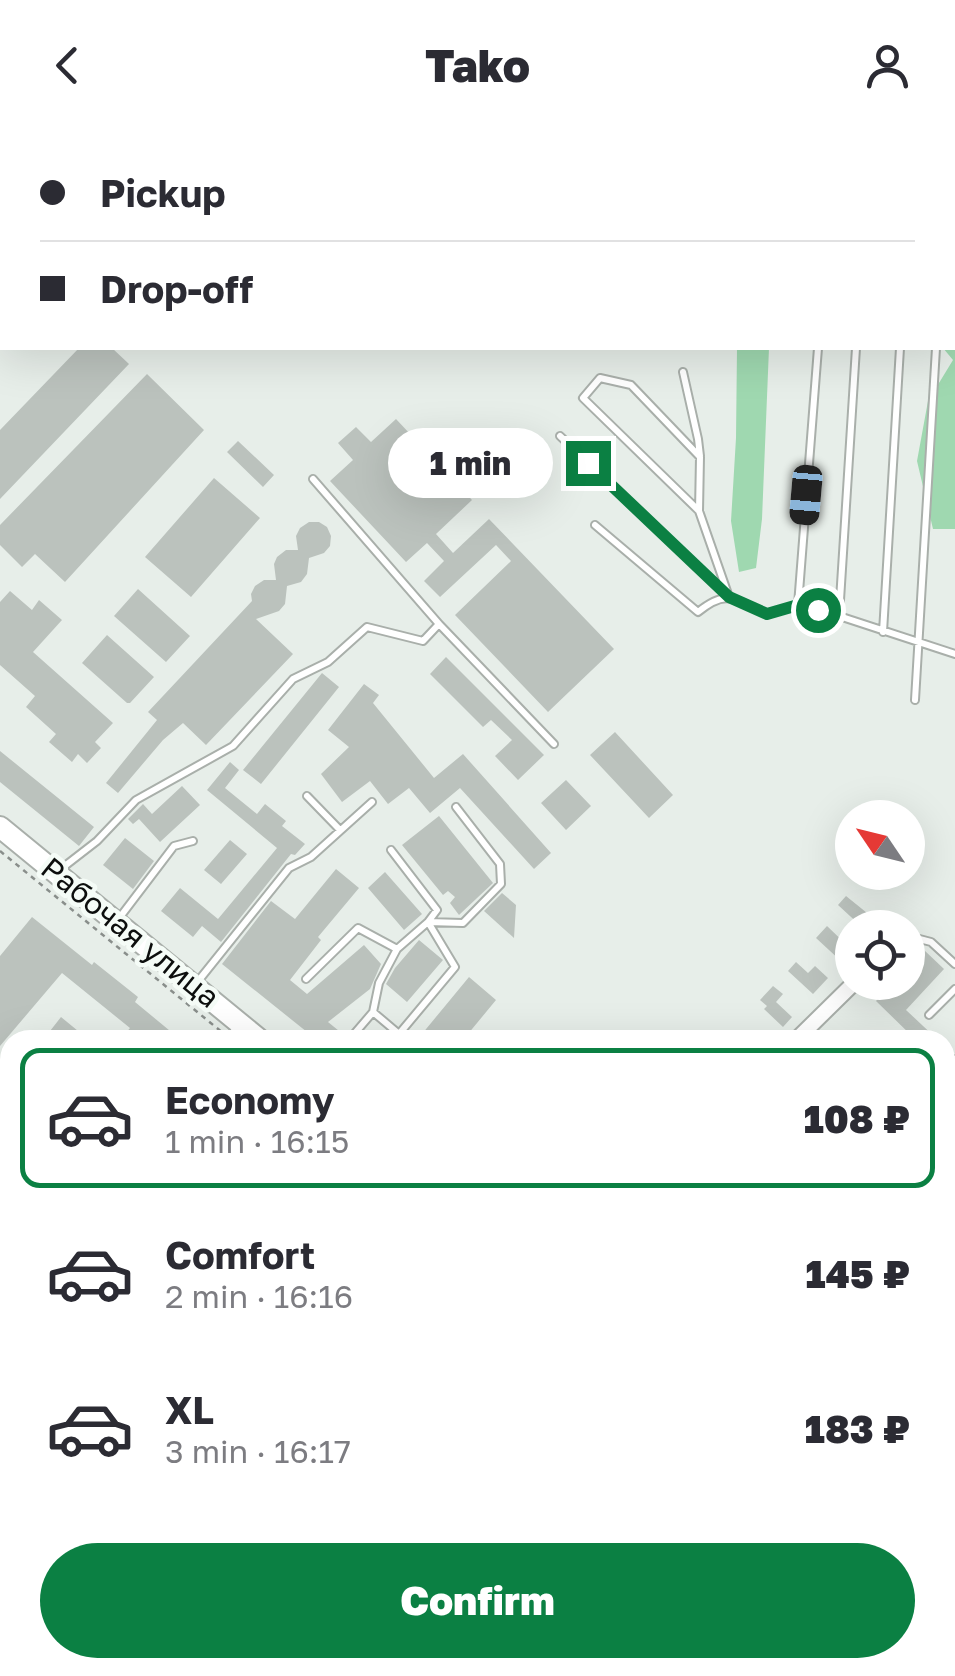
<!DOCTYPE html>
<html lang="en">
<head>
<meta charset="utf-8">
<style>
  body { margin:0; font-family:"Golos Text",sans-serif; background:#f7f7f7; color:#2b2b33; height:100vh; display:flex; flex-direction:column; font-size:38px; white-space:nowrap }
  * { box-sizing:border-box; margin:0 }
  p { font-size:32px; color:#7c7c81 }
  .icon { flex:none; width:55px; height:55px; fill:none; stroke:currentColor; stroke-width:2; stroke-linecap:round; stroke-linejoin:round }
  .map { position:relative; flex:1; overflow:hidden }
  .drawer { position:absolute; left:0px; top:900px; width:955px; height:648px; display:flex; flex-direction:column; background:#fff; border-radius:30px 30px 0 0; box-shadow:0 10px 40px #0002 }
  .drawer>* { flex:none }
  .top-card { position:absolute; left:0px; top:0px; width:955px; height:220px; box-shadow:0 10px 40px #0002; display:grid; align-content:center; height:220px; padding:0 40px; background:#fff }
  .needle { width:65px; rotate:305deg }
  .tools { position:absolute; left:835px; top:670px; display:grid; gap:20px }
  .tools a { display:grid; place-items:center; width:90px; height:90px; border-radius:50%; background:#fff; box-shadow:0 10px 40px #0002; font-size:50px }
  .end { position:absolute; width:45px; height:45px; margin:-22px; border:12px solid #0b8043; background:#fff; box-shadow:0 0 0 5px #fff }
  .from { border-radius:50% }
  .bubble { position:absolute; height:70px; border-radius:35px; background:#fff; box-shadow:0 10px 40px #0002; font-size:32px; font-weight:800; line-height:70px; text-align:center }
  .car { position:absolute; width:30px; height:60px; margin:-30px -15px; border-radius:12px; box-shadow:0 0 8px 2px #0007; background:linear-gradient(#222 24%,#8ab4d8 0 40%,#222 0 76%,#8ab4d8 0 86%,#222 0) }
  .top-card b { display:flex; align-items:center; gap:35px; height:95px; font-size:38px }
  .top-card b+b { border-top:2px solid #e1e1e2 }
  .top-card i { width:25px; height:25px; background:#2b2b33 }
  ul { padding:18px 0 0; list-style:none }
  li { display:flex; align-items:center; gap:30px; height:140px; margin:0 20px 15px; padding:0 20px; border:5px solid transparent; border-radius:20px }
  li div { flex:1 }
  li b { display:block; font-size:38px }
  li em { font-style:normal; font-weight:800 }
  li.active { border-color:#0b8043 }
  li>.icon { width:90px; height:90px; stroke-width:1.5 }
  .button { display:flex; gap:20px; margin-top:auto; padding:20px 40px }
  .button a { flex:1; height:115px; border-radius:60px; background:#0b8043; color:#fff; font-size:40px; font-weight:800; line-height:115px; text-align:center }
  header { display:flex; justify-content:space-between; align-items:center; height:130px; padding:0 40px; background:#fff; font-size:45px; font-weight:800 }
  .map>svg:first-child { display:block }
  .green { fill:#9fd8b0 }
  .building { fill:#bbc2bd }
  .lines { fill:none; stroke-linecap:round; stroke-linejoin:round }
  .lane-casing { stroke:#a9afaa; stroke-width:10 }
  .street-casing { stroke:#a9afaa; stroke-width:18 }
  .secondary-casing { stroke:#a9afaa; stroke-width:24 }
  .path { stroke:#898e8b; stroke-width:2.5; stroke-dasharray:5 5; stroke-linecap:butt }
  .lane { stroke:#fff; stroke-width:6 }
  .street { stroke:#fff; stroke-width:14 }
  .secondary { stroke:#fff; stroke-width:20 }
  .rail-casing { stroke:#828784; stroke-width:8 }
  .rail { stroke:#f5fcf7; stroke-width:4; stroke-dasharray:11; stroke-linecap:butt }
  .route { stroke:#0b8043; stroke-width:12 }
  .labels { text-anchor:middle; stroke-width:9; stroke-linejoin:round; paint-order:stroke }
  .street-label { font-size:30px; fill:#0c0e0d; stroke:#f5fcf7 }
</style>
</head>
<body>
<header><svg class="icon" aria-label="back" viewBox="0 0 24 24"><path d="M15 5l-7 7 7 7"/></svg>Tako<svg class="icon" aria-label="person" viewBox="0 0 24 24"><circle cx="12" cy="8" r="4"/><path d="M4 21q1-7 8-7t8 7"/></svg></header>
<div class="map">
<svg width="955" height="1546" viewBox="0 0 955 1546">
  <rect width="100%" height="100%" fill="#e7eee9"/>
  <!-- green -->
  <path class="green" d="M53,0H713L710,2H56Z
    M955,71V399H933L917,331L928,271L953,230L943,218H952V98Z
    M737,218H769L762,389L756,438L739,442L731,391L736,308Z"/>
  <!-- building -->
  <path class="building" d="M79,218H112L129,234L0,369V300Z
    M147,244L204,300L65,452L35,424L22,437L0,415V395Z
    M396,289L472,370L436,404L453,423L489,389L614,519L548,582L455,485L511,431L496,415L440,467L424,451L444,431L427,413L406,432L330,351L353,330L338,313L356,297L371,312Z
    M238,311L274,345L263,357L227,322Z
    M214,348L260,388L191,467L145,427Z
    M309,392H319L327,397L331,406L330,416L324,423L309,428L307,444L301,452L287,456L285,474L279,481L256,489L293,524L206,615L183,593L163,610L118,663L106,653L157,590L148,582L252,471L251,464L255,456L264,450H276L274,434L277,427L286,420H298L296,406L300,398Z
    M138,459L190,506L166,532L114,486Z
    M10,461L32,480L39,470L62,490L33,522L113,593L95,612L101,618L87,633L78,624L72,632L49,612L56,604L26,577L35,566L0,535V472Z
    M107,505L154,547L130,573H127L82,533Z
    M446,527L544,625L518,650L495,626L512,610L491,590L483,597L430,544Z
    M322,543L339,557L261,654L243,640Z
    M364,554L379,565L373,573L434,648L463,624L551,723L534,739L460,658L430,683L409,658L388,674L370,651L342,672L321,644L349,617L328,600Z
    M615,602L673,665L649,688L590,625Z
    M0,621L94,697L79,716L0,652Z
    M230,632L239,640L225,658L257,684L265,674L286,691L282,696L305,714L295,725L291,724L221,812L202,796L193,807L161,781L180,758L218,789L277,718L207,660Z
    M566,650L591,676L566,700L541,673Z
    M182,656L200,675L160,712L139,689L133,694L128,689L143,674L152,684Z
    M439,686L493,753L459,785L450,773L455,767L448,761L443,765L402,715Z
    M125,708L154,731L133,759L103,735Z
    M230,710L247,724L221,754L204,740Z
    M336,739L359,758L318,807L321,810L290,850L307,864L364,815L381,834L370,859L328,892L344,905L342,910H317L222,834L271,771L295,789Z
    M385,742L422,784L404,800L368,758Z
    M502,763L516,775L514,808L484,781Z
    M846,766L872,787L877,781L887,789L882,795L884,798H863L838,775Z
    M32,787L92,835L94,832L138,867L135,872L181,910H120L130,898L62,843L0,916V826Z
    M827,796L852,820L842,832L816,808Z
    M419,810L443,830L407,872L386,854L395,838Z
    M924,820L944,839L906,880L938,910H916L876,871L893,852H908V838Z
    M796,832L808,843L815,836L828,848L813,864L788,841Z
    M469,847L496,870L463,910H417Z
    M773,856L783,864L776,872L792,887L783,897L764,879L767,876L760,870Z
    M61,887L89,910H43Z
    M10,958V983L5,988L10,994V1067L0,1076V1009L5,1005L0,999V967Z
    M955,1107V1178L945,1169V1118Z"/>
  <g class="lines">
    <!-- lane casing -->
    <g class="lane-casing">
      <path id="lane" d="M683,242L698,309L700,326
        M560,306L728,466
        M313,349L439,494L554,614
        M699,381L700,327L631,255L600,248L583,268L699,381L729,467
        M595,395L698,482C728,458 734,470 767,484L798,475L839,486L955,524
        M798,475L818,218
        M839,486L856,218
        M883,502L900,218
        M915,570L936,218
        M307,666L340,700
        M57,742L97,711L136,670L233,616L293,549L328,532L367,497L423,511L439,494
        M117,791L174,716L193,711
        M908,806L931,812L955,834
        M306,849L358,798L397,819
        M195,855L289,738L311,727L372,672
        M373,882L379,853L397,819L428,792L463,793L501,754L500,734L456,677
        M929,885L955,859
        M227,910L236,898
        M349,910L373,882L399,904L455,837L428,792L437,780L391,720
        M945,940L955,929
        M945,942L955,951
        M0,1093L2,1091L10,1097
        M945,1245L955,1239
        M0,1285L10,1291
        M0,1455L10,1462
        M101,1538L112,1546
        M162,1538L173,1546
        M355,1538L367,1546
        M443,1538L464,1546"/>
    </g>
    <!-- street casing -->
    <g class="street-casing">
      <path id="street" d="M796,910L855,852"/>
    </g>
    <!-- secondary casing -->
    <g class="secondary-casing">
      <path id="secondary" d="M0,697L260,910
        M945,1443H955
        M561,1538L605,1546
        M278,1546L285,1538"/>
    </g>
    <!-- path -->
    <path class="path" d="M349,0L350,2
      M710,2L713,0
      M0,721L223,903
      M945,1465L955,1464
      M945,1497L948,1523L945,1525
      M517,1538L546,1544
      M250,1546L257,1538
      M915,1546L925,1538"/>
    <!-- lane -->
    <use href="#lane" class="lane"/>
    <!-- street -->
    <use href="#street" class="street"/>
    <!-- secondary -->
    <use href="#secondary" class="secondary"/>
    <!-- rail casing -->
    <g class="rail-casing">
      <path id="rail" d="M0,1214L10,1222
        M945,1511H955"/>
    </g>
    <!-- rail -->
    <use href="#rail" class="rail"/>
  </g>
  <g class="lines">
    <!-- route -->
    <path class="route" d="M588,333L729,467L767,484L798,475L818,480"/>
  </g>
  <g class="labels">
    <!-- street labels -->
    <g class="street-label">
      <text transform="translate(130 803) rotate(39)" y="10">Рабочая улица</text>
    </g>
  </g>
</svg>
<div class="tools">
<a><svg class="needle" viewBox="-14 -14 28 28"><path d="M0-13l5 13h-10z" fill="#e53935"/><path d="M0 13l5-13h-10z" fill="#7c7c81"/></svg></a>
<a><svg class="icon" aria-label="locate" viewBox="0 0 24 24"><circle cx="12" cy="12" r="6"/><path d="M12 2v4M12 18v4M2 12h4M18 12h4"/></svg></a>
</div>
<i class="end from" style="left:818px;top:480px"></i>
<i class="end" style="left:588px;top:333px"></i>
<div class="bubble" style="left:388px;top:298px;width:165px">1 min</div>
<i class="car" style="left:806px;top:365px;rotate:185deg"></i>
<div class="top-card">
<b><i class="from"></i>Pickup</b>
<b><i></i>Drop-off</b>
</div>
<section class="drawer">
<ul>
<li class="active"><svg class="icon" aria-label="car" viewBox="0 0 24 24"><path d="M5 17H2v-5l4-1 3-4h7l3 4 3 1v5h-3M9 17h6M6 11h13"/><circle cx="7" cy="17" r="2"/><circle cx="17" cy="17" r="2"/></svg><div><b>Economy</b><p>1 min · 16:15</p></div><em>108 ₽</em></li>
<li><svg class="icon" aria-label="car" viewBox="0 0 24 24"><path d="M5 17H2v-5l4-1 3-4h7l3 4 3 1v5h-3M9 17h6M6 11h13"/><circle cx="7" cy="17" r="2"/><circle cx="17" cy="17" r="2"/></svg><div><b>Comfort</b><p>2 min · 16:16</p></div><em>145 ₽</em></li>
<li><svg class="icon" aria-label="car" viewBox="0 0 24 24"><path d="M5 17H2v-5l4-1 3-4h7l3 4 3 1v5h-3M9 17h6M6 11h13"/><circle cx="7" cy="17" r="2"/><circle cx="17" cy="17" r="2"/></svg><div><b>XL</b><p>3 min · 16:17</p></div><em>183 ₽</em></li>
</ul>
<div class="button"><a>Confirm</a></div>
</section>
</div>
</body>
</html>
